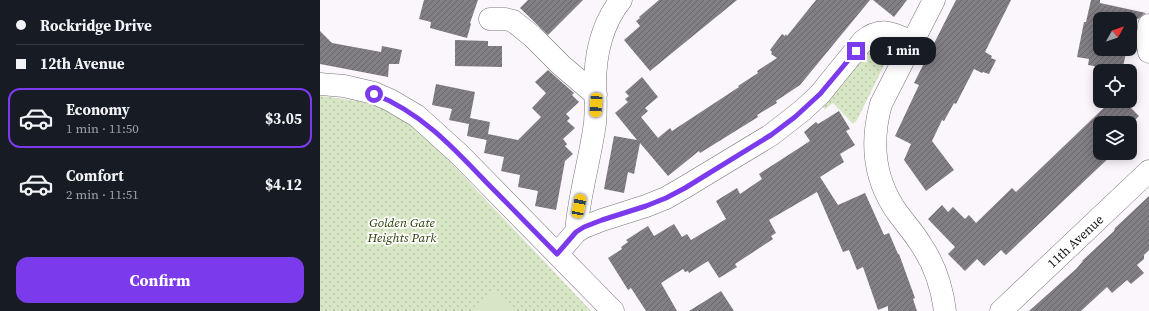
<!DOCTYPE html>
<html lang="en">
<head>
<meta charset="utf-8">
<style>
  body { margin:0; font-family:"Source Serif 4",serif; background:#242831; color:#f1f3f6; height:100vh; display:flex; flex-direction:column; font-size:15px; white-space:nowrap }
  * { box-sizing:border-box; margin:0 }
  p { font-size:13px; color:#9ea1a6 }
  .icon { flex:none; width:22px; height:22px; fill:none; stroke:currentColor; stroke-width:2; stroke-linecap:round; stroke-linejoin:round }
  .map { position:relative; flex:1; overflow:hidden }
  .panel { display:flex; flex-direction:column; background:#171b24; width:320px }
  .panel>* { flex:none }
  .hud { display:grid; align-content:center; height:88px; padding:0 16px; background:#171b24 }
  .needle { width:26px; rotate:50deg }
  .buttons { position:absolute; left:773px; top:12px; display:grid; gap:8px }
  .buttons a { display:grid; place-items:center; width:44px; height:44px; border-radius:8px; background:#171b24; box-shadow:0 2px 10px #0003; font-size:20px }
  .end { position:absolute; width:18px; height:18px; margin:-9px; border:5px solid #7c3aed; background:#fff; box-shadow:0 0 0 2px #fff }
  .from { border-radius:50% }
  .bubble { position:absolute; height:28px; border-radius:12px; background:#171b24; box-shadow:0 2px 10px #0003; font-size:13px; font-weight:700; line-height:28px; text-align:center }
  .car { position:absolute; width:12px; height:24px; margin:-12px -6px; border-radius:5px; box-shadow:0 0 3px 1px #0007; background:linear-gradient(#f5c518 24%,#345 0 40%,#f5c518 0 76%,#345 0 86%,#f5c518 0) }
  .hud b { display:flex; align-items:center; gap:14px; height:38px; font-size:15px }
  .hud b+b { border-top:1px solid #363941 }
  .hud i { width:10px; height:10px; background:#f1f3f6 }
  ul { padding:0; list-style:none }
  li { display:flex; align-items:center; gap:12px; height:60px; margin:0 8px 6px; padding:0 8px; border:2px solid transparent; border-radius:12px }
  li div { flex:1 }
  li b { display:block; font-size:15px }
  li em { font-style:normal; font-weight:700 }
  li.on { border-color:#7c3aed }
  li>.icon { width:36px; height:36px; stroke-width:1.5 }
  .cta { display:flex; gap:8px; margin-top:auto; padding:8px 16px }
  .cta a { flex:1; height:46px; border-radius:12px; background:#7c3aed; color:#fff; font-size:16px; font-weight:700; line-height:46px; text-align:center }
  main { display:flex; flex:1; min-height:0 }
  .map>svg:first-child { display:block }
  .park { fill:url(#park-dots) }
  .pitch { fill:#d7e6c4 }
  .building { fill:url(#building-hatch) }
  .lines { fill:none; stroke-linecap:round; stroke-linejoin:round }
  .minor-casing { stroke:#79747a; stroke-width:23 }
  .minor { stroke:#fff; stroke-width:22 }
  .route { stroke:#7c3aed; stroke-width:5 }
  .labels { text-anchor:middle; stroke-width:3.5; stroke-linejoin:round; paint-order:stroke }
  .park-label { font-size:13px; font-style:italic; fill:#2d3f07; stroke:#fff }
  .street-label { font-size:13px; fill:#171618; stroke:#fff }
</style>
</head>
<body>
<main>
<section class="panel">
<div class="hud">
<b><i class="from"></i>Rockridge Drive</b>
<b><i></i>12th Avenue</b>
</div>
<ul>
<li class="on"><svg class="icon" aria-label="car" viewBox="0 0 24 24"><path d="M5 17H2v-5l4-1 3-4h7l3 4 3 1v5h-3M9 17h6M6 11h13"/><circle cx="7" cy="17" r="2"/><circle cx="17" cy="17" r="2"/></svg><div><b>Economy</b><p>1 min · 11:50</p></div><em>$3.05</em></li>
<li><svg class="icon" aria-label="car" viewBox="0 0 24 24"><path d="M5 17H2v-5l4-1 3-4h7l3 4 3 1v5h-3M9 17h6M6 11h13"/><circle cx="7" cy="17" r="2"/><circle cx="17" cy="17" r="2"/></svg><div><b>Comfort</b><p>2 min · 11:51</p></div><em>$4.12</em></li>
</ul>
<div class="cta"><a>Confirm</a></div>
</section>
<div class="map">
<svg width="829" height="311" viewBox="0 0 829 311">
  <defs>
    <pattern id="park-dots" width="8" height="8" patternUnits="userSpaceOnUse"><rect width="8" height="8" fill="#d7e6c4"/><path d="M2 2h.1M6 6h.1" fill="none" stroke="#b8c5a8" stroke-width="1.8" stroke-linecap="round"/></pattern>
    <pattern id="building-hatch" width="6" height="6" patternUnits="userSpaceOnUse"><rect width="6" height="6" fill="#817e84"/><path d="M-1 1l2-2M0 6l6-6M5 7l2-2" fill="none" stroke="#69666b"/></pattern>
  </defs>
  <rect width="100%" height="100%" fill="#fbf5fc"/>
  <!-- park -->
  <path class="park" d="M556,44L565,46L568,50V57L537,120L533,124L513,103L505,109L501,106L551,47Z
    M0,96C24,99 50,101 72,112C88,120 102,134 115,146L271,311H0Z"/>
  <!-- pitch -->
  <path class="pitch" d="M173,292L193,311H155Z"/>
  <!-- building -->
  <path class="building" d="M104,0H158L150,23L151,24L147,38L110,28L111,22L99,19Z
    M208,0H263L228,35L200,8Z
    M339,0H417L330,71L304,40L320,26L316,21L320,18L319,17Z
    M496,0H550L480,85L456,101L457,103L437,115L438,117L380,153L379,151L348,176L320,143L314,174L308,172L304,193L284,189L294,136L317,140L295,113L308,102L305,99L309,96L305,92L322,77L338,97L325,108L328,111L321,117L338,138L350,128L352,131L419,87L418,86L438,73L437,71L457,58L451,54L452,52L450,50L462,34L465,36L466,34L467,36Z
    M553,0H587L574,17Z
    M636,0H691L665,52L672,56L671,58L676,60L669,74L663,72L662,73L654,69L636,104L634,103L624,121L622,120L612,141L634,170L606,191L584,160L591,144L575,136L599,85L594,83Z
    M771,0H780V3L826,13L824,14L818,19H780V49H804V52L806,53L802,71L768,65L769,59L757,57L764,22H766Z
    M0,31L12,43L61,52L62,46L82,50L79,64H69L68,77L0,64Z
    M135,40L168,41V46H182V67L135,66Z
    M228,70L254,93L252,95L259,102L246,114L250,118L247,121L255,128L243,139L247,144L245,146L253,154L245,161L236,210L215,206L218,191L198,187L200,175L181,171L184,157L164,153L168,134L198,140L221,117L212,108L226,93L215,82Z
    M116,84L155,92L150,118L170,122L167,140L147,136L149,124L129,120L132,109L112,105Z
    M791,101H804L819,116L812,123H780V153H794L686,255L681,250L664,266L657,259L645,271L628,254L635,247L608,219L622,205L628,212L633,207L645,219L649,215L656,223L692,188L696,192Z
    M519,111L530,129L526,131L535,145L520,154L524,162L500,177L518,205L545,193L564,235L569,233L578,254H579L595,298L593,299L597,311H568V306L558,310L543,267L537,270L529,250L523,252L497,192L449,220L456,233L451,236L453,239L415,264L417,267L399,278L388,261L369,273L368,271L365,272L363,269L341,283L357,311H326L311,288L308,290L288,258L302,249L301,247L308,242L306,240L328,226L334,236L354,224L362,237L367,234L371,240L406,219L396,201L417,188L420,194L442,179L439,174L490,141L484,132L496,122L498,124Z
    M829,196V250L824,255V259L817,265L824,273L811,284L807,280L792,293L787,287L761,311H709L756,269L763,261H762L794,231L795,228Z
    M401,291L414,311H369Z"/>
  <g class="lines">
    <!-- minor casing -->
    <g class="minor-casing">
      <path id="minor" d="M614,0L561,104C551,140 553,174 573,206C581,219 592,230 600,243C614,263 622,287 625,311
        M170,19H185L193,21L212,36L241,65L276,95
        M829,25L827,40L829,52
        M0,84L24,86L54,93L70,100L97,116L139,154L293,311
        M256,232C259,195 270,160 275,123C276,111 276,99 275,86C275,55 281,25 301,0
        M237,254L256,232L264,227L282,220L326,206L346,198L365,187L451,135L483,110L500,94L543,41C561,26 573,33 592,42
        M681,311L829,171"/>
    </g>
    <!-- minor -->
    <use href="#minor" class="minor"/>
  </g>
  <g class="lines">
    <!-- route -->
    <path class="route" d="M54,94C100,112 132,146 166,182C190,206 213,230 237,254L256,232L264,227L282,220L326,206L346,198L365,188L451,135L475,117L500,94L536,51"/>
  </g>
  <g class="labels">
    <!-- park labels -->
    <g class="park-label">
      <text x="82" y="227">Golden Gate<tspan x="82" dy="15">Heights Park</tspan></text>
    </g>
    <!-- street labels -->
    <g class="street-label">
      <text transform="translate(755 241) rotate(-43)" y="5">11th Avenue</text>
    </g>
  </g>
</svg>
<div class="buttons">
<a><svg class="needle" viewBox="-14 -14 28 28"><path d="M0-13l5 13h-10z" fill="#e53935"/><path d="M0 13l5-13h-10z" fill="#9ea1a6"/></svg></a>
<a><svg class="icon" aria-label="locate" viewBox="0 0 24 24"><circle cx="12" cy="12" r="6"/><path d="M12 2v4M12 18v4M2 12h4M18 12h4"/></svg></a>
<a><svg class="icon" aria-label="layers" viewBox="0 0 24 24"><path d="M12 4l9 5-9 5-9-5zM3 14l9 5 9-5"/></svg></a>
</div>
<i class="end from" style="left:54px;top:94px"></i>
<i class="end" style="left:536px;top:51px"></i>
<div class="bubble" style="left:550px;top:37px;width:66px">1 min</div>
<i class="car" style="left:276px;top:105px;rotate:183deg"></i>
<i class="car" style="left:259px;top:206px;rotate:11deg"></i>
</div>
</main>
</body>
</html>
